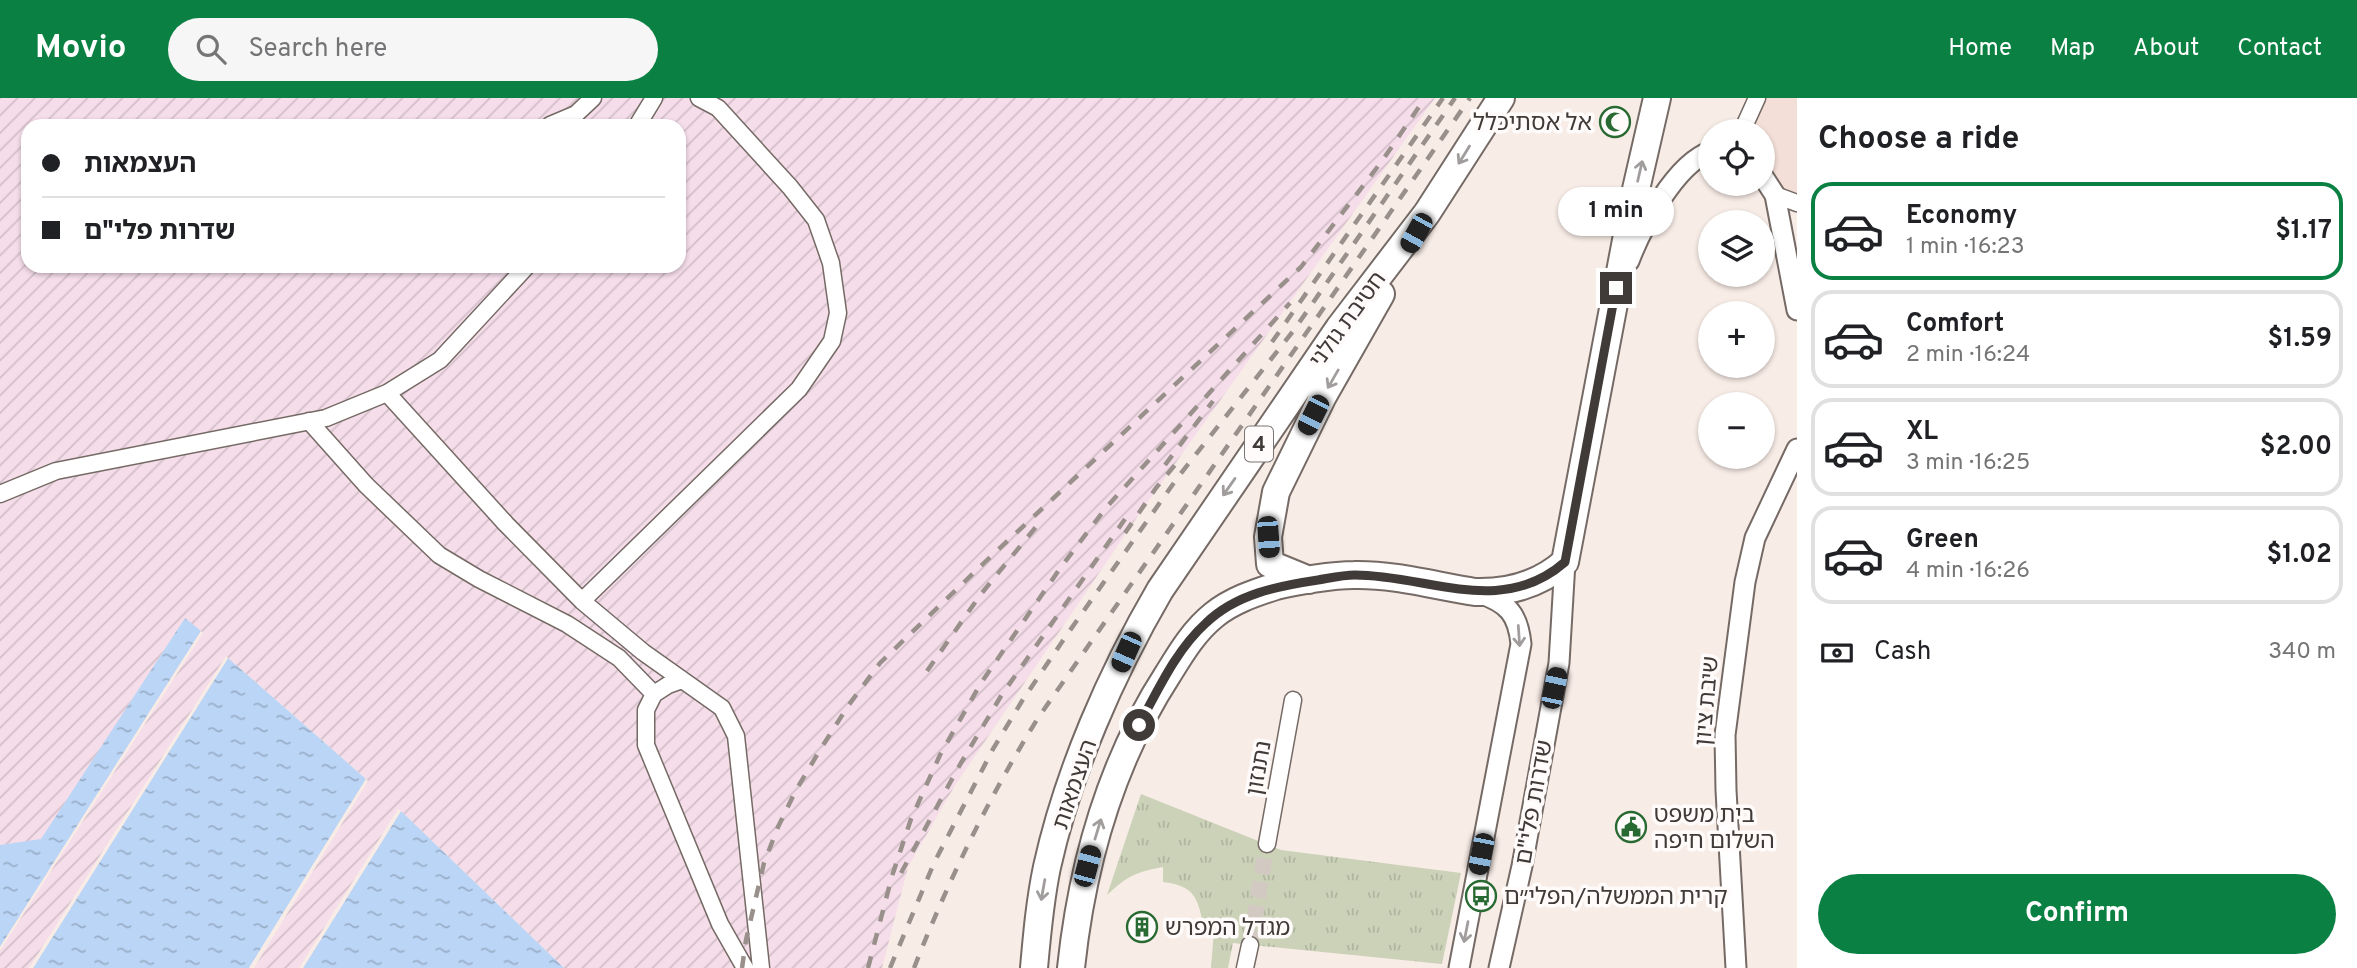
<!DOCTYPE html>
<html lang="en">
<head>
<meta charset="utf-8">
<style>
  body { margin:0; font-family:Overpass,"Noto Sans Hebrew",sans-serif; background:#f6f6f6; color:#202124; height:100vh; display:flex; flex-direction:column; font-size:26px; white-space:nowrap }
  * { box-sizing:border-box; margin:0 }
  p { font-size:23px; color:#757577 }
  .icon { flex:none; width:38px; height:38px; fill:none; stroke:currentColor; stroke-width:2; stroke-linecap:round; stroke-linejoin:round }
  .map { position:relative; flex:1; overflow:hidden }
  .details { display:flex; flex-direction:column; background:#fff; width:560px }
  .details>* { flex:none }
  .banner { position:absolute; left:21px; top:21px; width:665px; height:154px; border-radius:21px; box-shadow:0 2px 5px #0004; display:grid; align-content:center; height:154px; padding:0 21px; background:#fff }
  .tools { position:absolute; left:1698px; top:21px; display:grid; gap:14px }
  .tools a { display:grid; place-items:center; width:77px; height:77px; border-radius:50%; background:#fff; box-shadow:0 2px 5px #0004; font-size:35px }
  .end { position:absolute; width:32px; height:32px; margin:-16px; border:9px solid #403b39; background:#fff; box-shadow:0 0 0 4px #fff }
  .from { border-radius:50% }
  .bubble { position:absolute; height:49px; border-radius:24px; background:#fff; box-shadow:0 2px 5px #0004; font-size:23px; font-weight:700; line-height:49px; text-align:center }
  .car { position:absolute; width:21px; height:42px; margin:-21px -10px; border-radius:9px; box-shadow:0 0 5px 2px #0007; background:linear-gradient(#222 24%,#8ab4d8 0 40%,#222 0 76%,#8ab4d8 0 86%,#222 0) }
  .banner b { display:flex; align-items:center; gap:24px; height:66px; font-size:26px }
  .banner b+b { border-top:2px solid #e0e0e0 }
  .banner i { width:18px; height:18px; background:#202124 }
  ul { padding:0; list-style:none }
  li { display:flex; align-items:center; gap:21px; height:98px; margin:0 14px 10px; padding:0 7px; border:4px solid #e0e0e0; border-radius:21px }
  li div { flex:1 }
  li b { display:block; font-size:26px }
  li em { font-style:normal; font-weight:700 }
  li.on { border-color:#0b8043 }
  li>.icon { width:63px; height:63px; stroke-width:1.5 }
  h2 { padding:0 21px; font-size:32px; line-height:84px }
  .pay { display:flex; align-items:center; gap:18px; height:77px; padding:0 21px; font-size:26px }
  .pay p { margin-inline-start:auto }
  .primary-button { display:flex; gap:14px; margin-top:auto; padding:14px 21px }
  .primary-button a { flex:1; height:80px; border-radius:42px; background:#0b8043; color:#fff; font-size:28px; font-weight:700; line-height:80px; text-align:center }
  header { display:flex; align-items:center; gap:42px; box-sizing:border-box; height:98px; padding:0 35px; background:#0b8043; color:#fff }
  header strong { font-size:33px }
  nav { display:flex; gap:38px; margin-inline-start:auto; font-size:24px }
  .search { width:490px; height:63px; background:#f6f6f6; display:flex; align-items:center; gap:18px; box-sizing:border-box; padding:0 24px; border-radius:38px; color:#757577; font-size:26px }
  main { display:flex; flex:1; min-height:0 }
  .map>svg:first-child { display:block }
  .built { fill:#f3dfd7 }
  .industrial { fill:url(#industrial-furrows); fill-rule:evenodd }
  .grass { fill:url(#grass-tufts) }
  .water { fill:url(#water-ripples) }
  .pier { fill:#f8ece6 }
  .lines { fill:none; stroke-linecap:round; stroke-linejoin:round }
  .minor-tunnel { stroke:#d3c9c3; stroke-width:16; stroke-dasharray:16 8; stroke-linecap:butt }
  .minor-casing { stroke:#756a65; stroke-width:19 }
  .tertiary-casing { stroke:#756a65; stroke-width:23 }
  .trunk-casing { stroke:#756a65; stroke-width:30 }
  .minor { stroke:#fff; stroke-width:16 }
  .tertiary { stroke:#fff; stroke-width:19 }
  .trunk { stroke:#fff; stroke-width:26 }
  .rail { stroke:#99908c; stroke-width:4.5; stroke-dasharray:12 12; stroke-linecap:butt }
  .oneway { stroke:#a09d9c }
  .route { stroke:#403b39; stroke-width:9 }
  .labels { text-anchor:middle; stroke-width:7; stroke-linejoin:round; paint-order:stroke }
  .shield { fill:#fefbfa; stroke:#797573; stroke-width:2 }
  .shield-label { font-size:21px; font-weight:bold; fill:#403b39 }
  .poi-label { font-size:23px; fill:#403b39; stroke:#fefbfa; text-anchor:start }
  .street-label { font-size:23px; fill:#403b39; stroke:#fefbfa }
</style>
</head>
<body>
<header>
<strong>Movio</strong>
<div class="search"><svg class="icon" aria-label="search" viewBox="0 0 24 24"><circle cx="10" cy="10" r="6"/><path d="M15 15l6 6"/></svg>Search here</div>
<nav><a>Home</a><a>Map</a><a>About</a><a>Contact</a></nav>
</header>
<main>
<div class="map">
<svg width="1797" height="870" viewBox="0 0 1797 870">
  <defs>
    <pattern id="industrial-furrows" width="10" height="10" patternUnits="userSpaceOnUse" patternTransform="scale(1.75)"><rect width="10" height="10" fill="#f5dde9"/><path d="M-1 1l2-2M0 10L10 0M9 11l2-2" fill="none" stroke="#d3bfc9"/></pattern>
    <pattern id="grass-tufts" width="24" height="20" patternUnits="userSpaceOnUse" patternTransform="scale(1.75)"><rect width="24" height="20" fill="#cbd2b8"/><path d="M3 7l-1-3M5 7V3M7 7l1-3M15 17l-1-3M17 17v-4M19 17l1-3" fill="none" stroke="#afb59f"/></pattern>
    <pattern id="water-ripples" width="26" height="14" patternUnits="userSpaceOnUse" patternTransform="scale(1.75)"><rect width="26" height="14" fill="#bbd5f6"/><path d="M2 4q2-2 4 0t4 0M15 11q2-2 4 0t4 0" fill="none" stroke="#99aec8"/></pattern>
  </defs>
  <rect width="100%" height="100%" fill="#f8ece6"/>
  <!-- built -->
  <path class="built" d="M1757,0H1797V105L1762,77V33H1742Z"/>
  <!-- industrial -->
  <path class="industrial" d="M0,0H1435L1133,425L954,689L908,769L882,870H564L401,713L303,870H249L366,681L228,560L33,870H0V849L185,520L41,742L0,747ZM28,28H679V168H28Z"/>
  <!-- grass -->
  <path class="grass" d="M1141,696L1281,752L1461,775L1442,866L1233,845L1228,870H1211L1214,832L1203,827C1198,799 1194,788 1163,784V769C1134,775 1129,777 1107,797Z"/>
  <!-- water -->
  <path class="water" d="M185,520L201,533L0,849V747L41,741Z
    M228,560L366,681L249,870H33Z
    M401,713L564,870H303Z"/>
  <!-- pier -->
  <path class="pier" d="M201,533L203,535L0,853V849Z
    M226,558L228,560L33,870H29Z
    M366,681L368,683L254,870H249Z
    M398,711L401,713L303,870H299Z"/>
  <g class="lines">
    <!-- minor-tunnel -->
    <path class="minor-tunnel" d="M1250,847L1267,746"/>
    <!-- minor casing -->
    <g class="minor-casing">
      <path id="minor" d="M550,27L576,16L593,0
        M637,28L654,0
        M1742,33L1757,0
        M1775,97L1797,105
        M387,295L506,426L582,503L643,554L722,610L736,638L761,870
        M309,323L366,387L439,457L479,481L567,526L619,560L654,596
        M0,396L56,373L326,320L387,295L440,262L527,168
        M582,503L799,291L832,243L838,215L831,165L816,122L790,89L718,10L699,0
        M682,582L668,587L654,596L646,612V647L720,826L745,870
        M1267,746L1293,602
        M1245,870L1250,847"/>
    </g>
    <!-- tertiary casing -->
    <g class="tertiary-casing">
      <path id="tertiary" d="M1762,77L1775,97L1797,212
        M1629,163C1641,131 1676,65 1710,54
        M1459,870L1521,546C1518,516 1508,505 1479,495
        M1499,870L1522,768L1559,565L1565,464
        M1736,870L1726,692L1725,637L1745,484L1755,440L1797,351"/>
    </g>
    <!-- trunk casing -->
    <g class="trunk-casing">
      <path id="trunk" d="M1309,482L1270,466L1268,439L1276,394L1323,298L1381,196
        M1034,870C1037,836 1040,802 1047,769C1068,674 1111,576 1160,492L1339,230L1427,115L1501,0
        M1071,870C1082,766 1111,664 1168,576C1181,555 1194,533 1214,517C1231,503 1254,495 1276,488C1295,483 1334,477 1354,477C1394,476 1436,488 1475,494C1509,495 1539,487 1565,464L1634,100L1657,0"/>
    </g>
    <!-- minor -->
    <use href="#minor" class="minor"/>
    <!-- tertiary -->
    <use href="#tertiary" class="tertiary"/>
    <!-- trunk -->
    <use href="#trunk" class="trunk"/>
    <!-- rail -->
    <path class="rail" d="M1272,244L1443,0
      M1165,367L1213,303
      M1125,435L1156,390L1179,362
      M927,573L981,496L1040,424
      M901,775L958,670L1001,598L1125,421
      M742,870L746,842L764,765L778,729L796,692L820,652L848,608L880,565L985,464L1301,169L1382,63L1425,0
      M868,870L892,778L911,721L940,657L981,585L1061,469L1105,411L1290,205
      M890,870L934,765L993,651L1022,603L1066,538L1178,379L1294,232L1455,0
      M914,870C948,783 989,699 1038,620L1470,0"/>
  </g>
  <!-- one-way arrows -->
  <defs><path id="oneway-shaft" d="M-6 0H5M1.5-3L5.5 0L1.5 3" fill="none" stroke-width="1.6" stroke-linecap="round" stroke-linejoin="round" transform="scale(1.75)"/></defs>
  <g class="oneway">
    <use href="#oneway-shaft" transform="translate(1464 57) rotate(122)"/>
    <use href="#oneway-shaft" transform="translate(1640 73) rotate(-77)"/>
    <use href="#oneway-shaft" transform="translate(1333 281) rotate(120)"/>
    <use href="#oneway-shaft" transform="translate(1229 389) rotate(125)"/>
    <use href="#oneway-shaft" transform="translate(1519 538) rotate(86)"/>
    <use href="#oneway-shaft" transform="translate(1098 731) rotate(-73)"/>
    <use href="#oneway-shaft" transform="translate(1043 792) rotate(100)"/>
    <use href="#oneway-shaft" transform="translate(1466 834) rotate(101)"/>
  </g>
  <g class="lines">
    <!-- route -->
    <path class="route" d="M1139,627C1158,592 1176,552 1206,525C1236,496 1278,488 1318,482C1330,480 1343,477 1355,477C1428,477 1501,520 1565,464L1616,190"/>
  </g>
  <!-- icons -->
  <defs>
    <g id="mosque-ring" transform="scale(1.575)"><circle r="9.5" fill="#fefbfa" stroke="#296a33" stroke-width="1.5"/><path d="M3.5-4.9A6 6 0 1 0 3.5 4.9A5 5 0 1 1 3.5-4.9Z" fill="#296a33"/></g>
    <g id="civic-ring" transform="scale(1.575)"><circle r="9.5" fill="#fefbfa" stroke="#296a33" stroke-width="1.5"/><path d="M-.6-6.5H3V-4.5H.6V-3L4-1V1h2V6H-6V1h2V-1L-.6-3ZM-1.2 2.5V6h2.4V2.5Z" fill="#296a33"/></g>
    <g id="bus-ring" transform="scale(1.575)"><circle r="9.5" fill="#fefbfa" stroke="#296a33" stroke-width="1.5"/><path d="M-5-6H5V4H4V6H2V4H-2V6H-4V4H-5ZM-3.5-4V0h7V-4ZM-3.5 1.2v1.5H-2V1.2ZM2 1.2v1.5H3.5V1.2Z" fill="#296a33"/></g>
    <g id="building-ring" transform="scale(1.575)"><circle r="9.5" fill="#fefbfa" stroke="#296a33" stroke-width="1.5"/><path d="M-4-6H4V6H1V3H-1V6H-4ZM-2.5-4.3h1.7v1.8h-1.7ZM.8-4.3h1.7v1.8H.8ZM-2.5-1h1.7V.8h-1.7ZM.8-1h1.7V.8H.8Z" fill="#296a33"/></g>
  </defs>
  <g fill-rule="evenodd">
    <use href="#mosque-ring" x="1615" y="24"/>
    <use href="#civic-ring" x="1631" y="729"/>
    <use href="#bus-ring" x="1481" y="798"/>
    <use href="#building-ring" x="1142" y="829"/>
  </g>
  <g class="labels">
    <!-- shield labels -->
    <rect class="shield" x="1245" y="328.5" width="28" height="35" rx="5"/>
    <g class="shield-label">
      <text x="1259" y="353">4</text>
    </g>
    <!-- poi labels -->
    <g class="poi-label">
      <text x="1592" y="32" text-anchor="end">אל אסתיכלל</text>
      <text x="1654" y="724">בית משפט<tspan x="1654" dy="26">השלום חיפה</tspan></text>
      <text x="1504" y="806">קרית הממשלה/הפלי״ם</text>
      <text x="1165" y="837">מגדל המפרש</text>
    </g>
    <!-- street labels -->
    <g class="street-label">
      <text transform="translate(1347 221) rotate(-54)" y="8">חטיבת גולני</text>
      <text transform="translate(1706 603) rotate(-85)" y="8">שיבת ציון</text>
      <text transform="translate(1258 670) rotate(-80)" y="8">נתנזון</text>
      <text transform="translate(1074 686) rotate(-71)" y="8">העצמאות</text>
      <text transform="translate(1533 704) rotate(-80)" y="8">שדרות פלי"ם</text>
    </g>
  </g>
</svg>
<div class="tools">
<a><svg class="icon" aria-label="locate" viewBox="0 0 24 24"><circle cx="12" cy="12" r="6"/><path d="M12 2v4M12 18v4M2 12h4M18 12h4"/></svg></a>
<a><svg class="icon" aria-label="layers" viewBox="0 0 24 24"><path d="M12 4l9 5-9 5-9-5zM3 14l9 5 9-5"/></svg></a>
<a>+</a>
<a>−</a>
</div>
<i class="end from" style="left:1139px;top:627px"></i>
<i class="end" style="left:1616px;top:190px"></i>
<div class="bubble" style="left:1558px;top:89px;width:116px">1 min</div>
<i class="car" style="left:1416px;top:135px;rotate:209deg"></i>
<i class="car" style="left:1313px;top:317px;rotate:207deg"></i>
<i class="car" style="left:1268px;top:439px;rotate:176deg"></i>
<i class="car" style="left:1126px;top:554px;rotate:204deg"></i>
<i class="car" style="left:1554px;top:590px;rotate:12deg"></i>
<i class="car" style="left:1481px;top:756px;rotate:191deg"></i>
<i class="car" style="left:1087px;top:768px;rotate:15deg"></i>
<div class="banner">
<b><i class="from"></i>העצמאות</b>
<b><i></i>שדרות פלי&quot;ם</b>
</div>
</div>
<section class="details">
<h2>Choose a ride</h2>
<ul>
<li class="on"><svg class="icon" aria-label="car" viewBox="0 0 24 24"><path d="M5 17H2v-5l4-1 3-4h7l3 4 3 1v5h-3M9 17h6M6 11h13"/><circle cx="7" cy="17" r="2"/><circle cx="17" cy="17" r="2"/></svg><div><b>Economy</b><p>1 min · 16:23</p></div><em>$1.17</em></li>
<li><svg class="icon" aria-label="car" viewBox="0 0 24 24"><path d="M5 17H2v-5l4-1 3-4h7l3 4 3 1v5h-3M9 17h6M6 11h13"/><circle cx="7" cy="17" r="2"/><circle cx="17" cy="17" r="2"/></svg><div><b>Comfort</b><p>2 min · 16:24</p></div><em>$1.59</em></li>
<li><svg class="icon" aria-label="car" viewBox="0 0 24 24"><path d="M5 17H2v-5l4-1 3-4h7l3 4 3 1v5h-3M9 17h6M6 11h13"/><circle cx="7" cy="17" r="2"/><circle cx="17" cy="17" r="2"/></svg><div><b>XL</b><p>3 min · 16:25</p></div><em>$2.00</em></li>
<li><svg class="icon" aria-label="car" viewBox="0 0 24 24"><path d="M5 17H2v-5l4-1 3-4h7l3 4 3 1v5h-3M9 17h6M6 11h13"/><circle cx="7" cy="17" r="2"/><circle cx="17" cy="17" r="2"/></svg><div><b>Green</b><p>4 min · 16:26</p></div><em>$1.02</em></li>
</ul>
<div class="pay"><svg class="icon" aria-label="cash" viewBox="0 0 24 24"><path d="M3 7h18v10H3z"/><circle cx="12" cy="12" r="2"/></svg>Cash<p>340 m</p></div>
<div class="primary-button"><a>Confirm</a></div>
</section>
</main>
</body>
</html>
